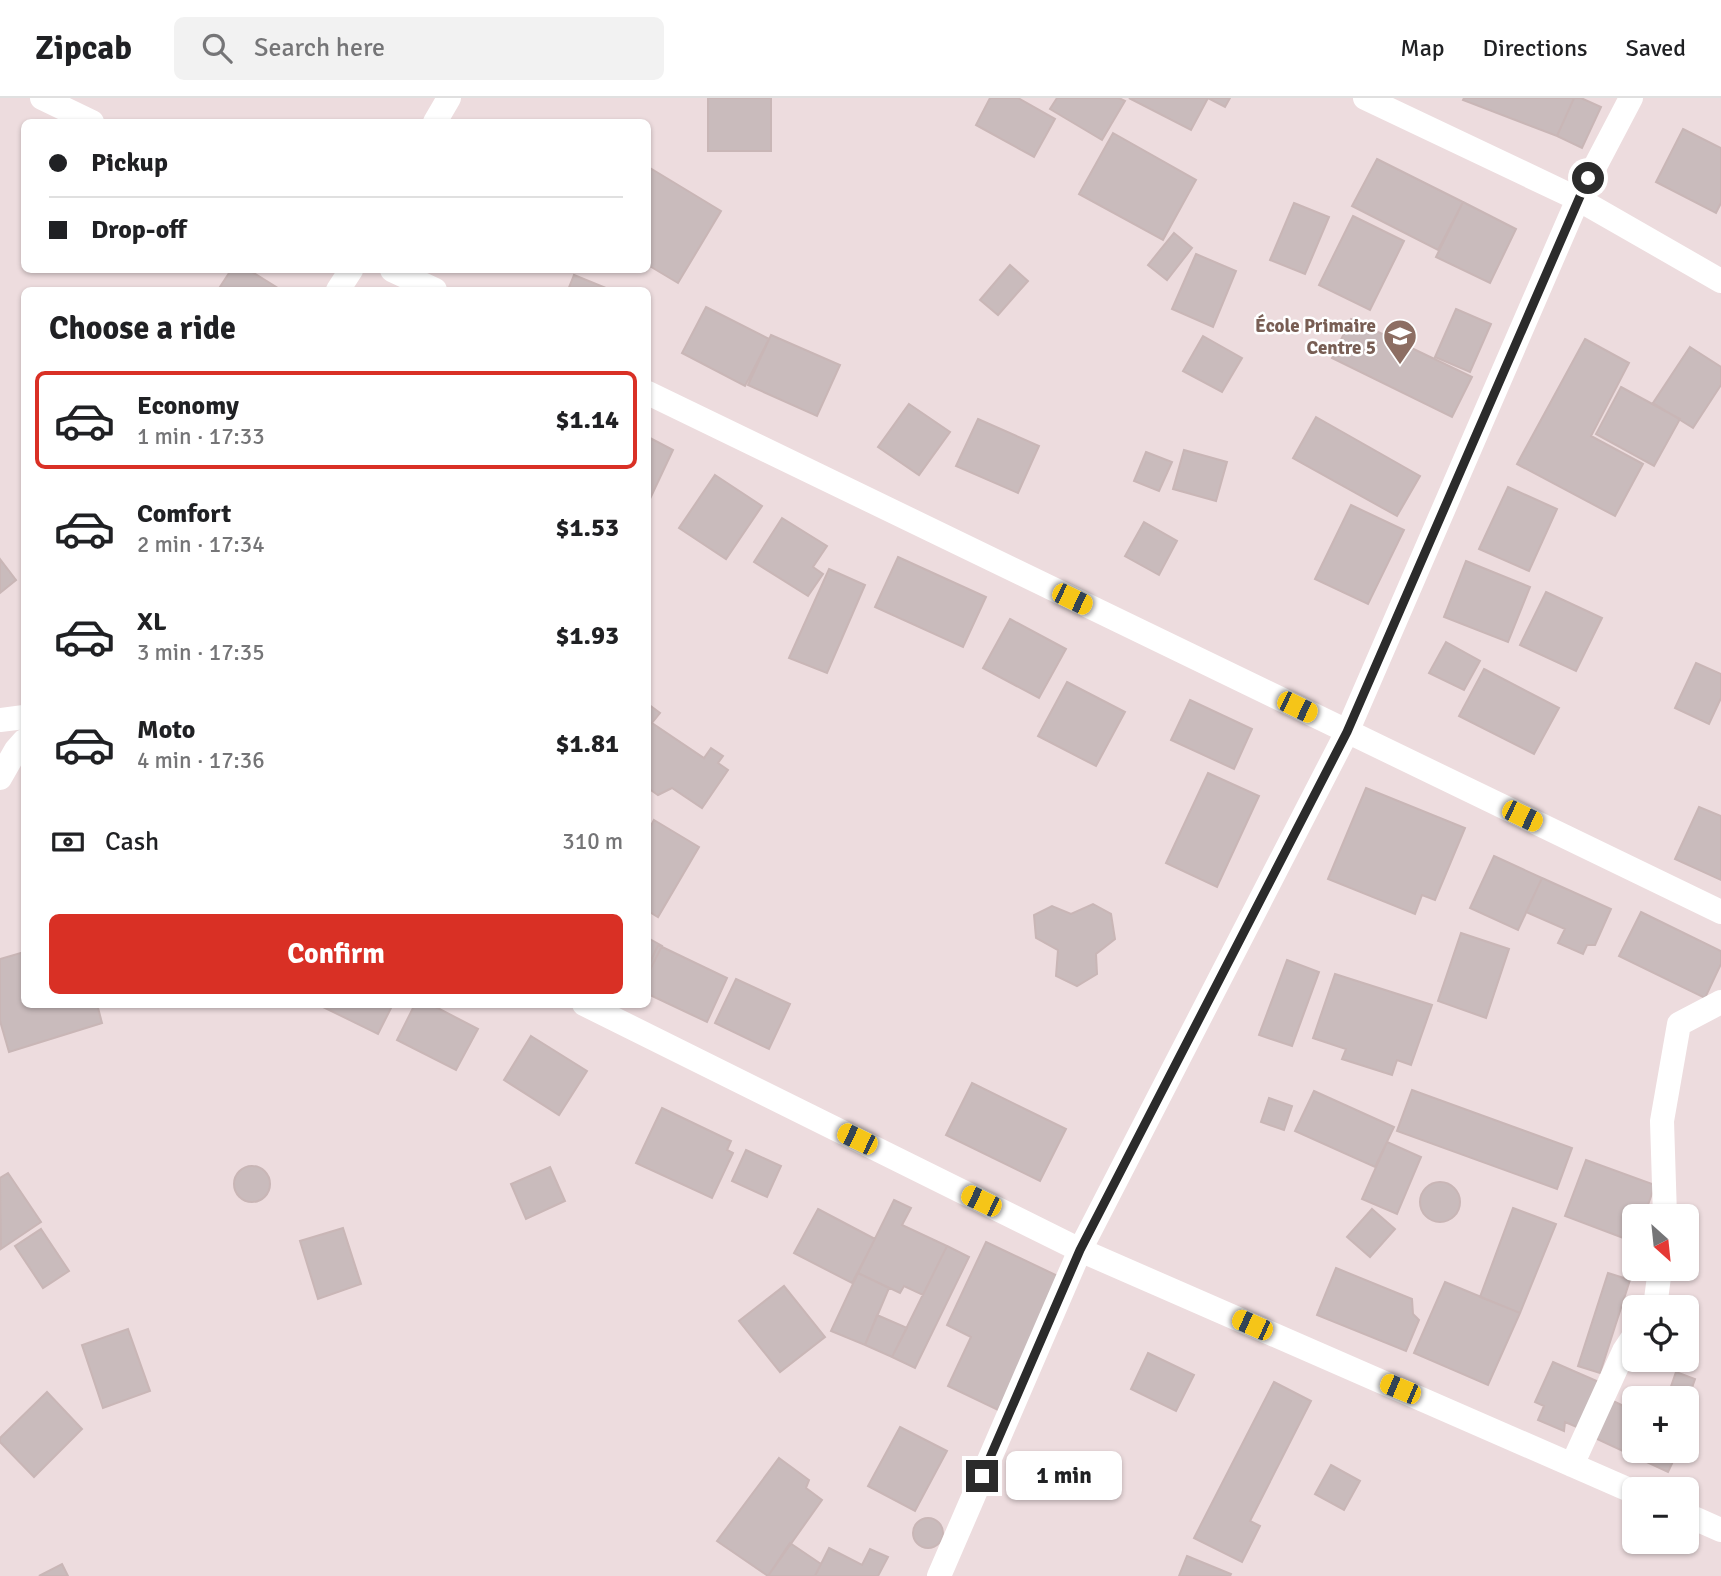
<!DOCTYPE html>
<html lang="en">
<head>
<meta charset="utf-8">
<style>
  body { margin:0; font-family:Signika,sans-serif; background:#f2f2f2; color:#202124; height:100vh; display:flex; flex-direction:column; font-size:26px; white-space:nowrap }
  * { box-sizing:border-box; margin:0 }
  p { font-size:23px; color:#757577 }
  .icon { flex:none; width:38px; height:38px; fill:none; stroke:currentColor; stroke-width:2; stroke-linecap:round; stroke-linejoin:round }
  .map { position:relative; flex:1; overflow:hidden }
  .panel { position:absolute; left:21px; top:189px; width:630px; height:721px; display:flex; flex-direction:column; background:#fff; border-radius:10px; box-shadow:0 2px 5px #0004 }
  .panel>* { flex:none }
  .guide { position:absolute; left:21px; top:21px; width:630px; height:154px; border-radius:10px; box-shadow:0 2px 5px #0004; display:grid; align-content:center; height:154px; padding:0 28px; background:#fff }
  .needle { width:46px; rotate:153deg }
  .tools { position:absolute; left:1622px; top:1106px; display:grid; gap:14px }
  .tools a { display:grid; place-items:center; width:77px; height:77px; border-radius:10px; background:#fff; box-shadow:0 2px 5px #0004; font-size:35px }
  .end { position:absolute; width:32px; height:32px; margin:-16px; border:9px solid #2b2b2b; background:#fff; box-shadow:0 0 0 4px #fff }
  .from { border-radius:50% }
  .bubble { position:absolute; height:49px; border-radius:10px; background:#fff; box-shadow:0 2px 5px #0004; font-size:23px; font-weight:700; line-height:49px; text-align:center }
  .car { position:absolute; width:21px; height:42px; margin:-21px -10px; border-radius:9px; box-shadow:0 0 5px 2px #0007; background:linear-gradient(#f5c518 24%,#345 0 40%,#f5c518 0 76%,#345 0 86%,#f5c518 0) }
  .guide b { display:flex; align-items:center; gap:24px; height:66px; font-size:26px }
  .guide b+b { border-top:2px solid #e0e0e0 }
  .guide i { width:18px; height:18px; background:#202124 }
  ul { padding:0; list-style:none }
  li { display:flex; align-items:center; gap:21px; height:98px; margin:0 14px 10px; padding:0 14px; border:4px solid transparent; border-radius:10px }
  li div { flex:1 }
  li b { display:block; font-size:26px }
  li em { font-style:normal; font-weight:700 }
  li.current { border-color:#d93025 }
  li>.icon { width:63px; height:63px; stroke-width:1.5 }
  h2 { padding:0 28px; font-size:32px; line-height:84px }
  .pay { display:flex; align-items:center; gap:18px; height:77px; padding:0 28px; font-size:26px }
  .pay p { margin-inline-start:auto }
  .button { display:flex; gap:14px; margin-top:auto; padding:14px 28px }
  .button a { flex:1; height:80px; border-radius:10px; background:#d93025; color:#fff; font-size:28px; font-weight:700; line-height:80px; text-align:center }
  header { display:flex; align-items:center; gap:42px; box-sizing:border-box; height:98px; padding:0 35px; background:#fff; border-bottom:2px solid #e0e0e0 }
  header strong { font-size:33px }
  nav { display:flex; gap:38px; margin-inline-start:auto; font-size:24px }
  .search { width:490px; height:63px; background:#f2f2f2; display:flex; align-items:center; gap:18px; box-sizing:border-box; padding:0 24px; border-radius:10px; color:#757577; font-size:26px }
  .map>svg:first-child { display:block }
  .building { fill:#c9bbbc; stroke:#c9b6b6; stroke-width:2 }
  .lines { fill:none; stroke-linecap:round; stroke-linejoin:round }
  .street { stroke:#fff; stroke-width:24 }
  .route { stroke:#2b2b2b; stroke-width:9 }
  .labels { text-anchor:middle; stroke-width:5; stroke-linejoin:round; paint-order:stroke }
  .education-label { font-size:19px; font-weight:bold; fill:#785e54; stroke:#fff; text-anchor:end }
</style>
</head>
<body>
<header>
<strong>Zipcab</strong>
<div class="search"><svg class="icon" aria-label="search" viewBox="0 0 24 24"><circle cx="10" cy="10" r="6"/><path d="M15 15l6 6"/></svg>Search here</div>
<nav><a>Map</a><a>Directions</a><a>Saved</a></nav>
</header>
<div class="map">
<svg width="1721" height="1478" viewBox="0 0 1721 1478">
  <rect width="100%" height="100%" fill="#eddcde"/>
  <!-- building -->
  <path class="building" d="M708,0H771V53H708Z
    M990,0H1018L1055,21L1034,59L976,27Z
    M1057,0H1119L1125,3L1102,42L1050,11Z
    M1129,0H1208L1191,32Z
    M1208,0H1230L1225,9Z
    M1464,0H1574L1557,38L1463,2Z
    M1574,0H1581L1601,9L1582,50L1557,38Z
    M1683,31L1721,50V105L1716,115L1656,84Z
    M1113,35L1196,82L1163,142L1079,96Z
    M1377,61L1463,104L1438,152L1352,108Z
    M650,70L721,113L678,185L648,167V74Z
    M1463,104L1516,131L1490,185L1436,159Z
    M1294,105L1329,119L1305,176L1270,162Z
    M1353,118L1404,143L1370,212L1319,187Z
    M1174,135L1192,150L1167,182L1148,167Z
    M1196,156L1236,173L1213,229L1172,211Z
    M1010,167L1028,183L998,217L980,202Z
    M231,172H249L281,192H218Z
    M574,177L606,190L605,192H568Z
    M706,209L769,241L745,288L682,255Z
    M1456,211L1491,226L1470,274L1435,259Z
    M1351,221L1472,279L1452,319L1332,260Z
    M771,237L840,267L817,318L748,287Z
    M1203,238L1242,260L1222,294L1183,273Z
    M1585,241L1629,265L1591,338L1643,366L1615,418L1517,366Z
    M1690,249L1721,269V287L1693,330L1653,305Z
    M1621,289L1680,321L1654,368L1596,336Z
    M909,306L950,334L919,377L878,349Z
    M1316,319L1420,378L1397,418L1293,360Z
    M978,321L1039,348L1018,395L956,368Z
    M648,339L673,352L649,403H648Z
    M1184,352L1227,364L1216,403L1173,391Z
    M1146,354L1172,364L1159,393L1134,383Z
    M715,377L762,408L726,461L679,430Z
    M1508,389L1557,411L1529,473L1479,451Z
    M1351,407L1404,432L1368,506L1315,481Z
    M782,420L827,448L813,469L823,476L808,498L754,464Z
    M1144,424L1177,443L1159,477L1125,458Z
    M898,459L986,499L963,549L875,509Z
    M0,461L16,482L0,495Z
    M1466,463L1530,489L1508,544L1444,519Z
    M829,471L865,487L827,575L789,560Z
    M1546,494L1602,520L1576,573L1520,547Z
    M1010,521L1066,551L1039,600L983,570Z
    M1446,544L1480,563L1464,592L1429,575Z
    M1696,565L1721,576V600L1709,626L1675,610Z
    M1484,571L1559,610L1534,656L1459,618Z
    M1067,584L1125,614L1096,668L1038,638Z
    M1190,602L1252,631L1234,671L1171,642Z
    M648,606L660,615L652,625L704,660L711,650L723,658L718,665L728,672L702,710L672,690L658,697L648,690Z
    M1208,675L1259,698L1217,789L1166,765Z
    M1366,690L1465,730L1435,802L1422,797L1415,816L1328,781Z
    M1699,709L1721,718V782L1675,761Z
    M654,722L699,749L658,819L648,813V733Z
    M1494,758L1542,780L1518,832L1470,810Z
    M1542,780L1611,811L1595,847H1587L1583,856L1558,845L1565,831L1526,814Z
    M1093,806L1111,816L1115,841L1096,856L1097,876L1077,888L1056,878L1058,852L1036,840L1034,817L1052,808L1071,816Z
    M1641,814L1721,853V866L1705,900L1619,858Z
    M1461,835L1509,851L1486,920L1438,903Z
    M648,840L662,848L648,876Z
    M658,847L727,880L707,924L648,896V869Z
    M24,854V906H97L102,925L9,954L0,923V861Z
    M1287,862L1319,874L1292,948L1259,937Z
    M1335,876L1432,907L1411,967L1397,962L1392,977L1342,961L1346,951L1313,940Z
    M736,881L790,906L769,951L715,925Z
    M317,906H393L378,936Z
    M415,906H430L478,931L456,972L397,942Z
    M531,938L587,973L559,1017L504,982Z
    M972,985L1066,1031L1040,1083L946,1037Z
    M1412,992L1572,1050L1557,1091L1397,1033Z
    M1314,993L1394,1029L1375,1069L1295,1033Z
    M1269,1000L1292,1008L1284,1032L1261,1024Z
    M662,1010L731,1043L727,1052L733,1055L712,1100L636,1065Z
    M1387,1044L1421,1059L1397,1116L1362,1101Z
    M746,1052L781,1068L767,1099L732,1083Z
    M1586,1062L1655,1087L1644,1118H1634V1144L1565,1118Z
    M234 1086a18 18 0 1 1 36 0a18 18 0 1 1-36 0Z
    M550,1069L565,1103L526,1121L511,1086Z
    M8,1075L41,1124L1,1151L0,1080Z
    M1420 1104a20 20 0 1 1 40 0a20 20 0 1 1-40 0Z
    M894,1102L911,1110L902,1127L947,1148L923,1197L904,1188L900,1195L858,1175Z
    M1513,1110L1556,1126L1520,1215L1480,1199Z
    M818,1111L875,1141L852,1185L794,1155Z
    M1372,1111L1395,1131L1370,1159L1347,1139Z
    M343,1130L361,1186L318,1201L300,1143Z
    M41,1131L69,1173L43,1190L15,1148Z
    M986,1144L1062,1180L998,1312L948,1288L971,1239L947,1227Z
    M947,1148L969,1159L915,1270L892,1259Z
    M1336,1170L1412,1201L1413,1216L1419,1222L1406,1253L1317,1217Z
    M858,1175L889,1190L865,1247L831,1233Z
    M1608,1175L1630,1182L1600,1275L1578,1268Z
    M1445,1184L1520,1215L1488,1287L1414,1255Z
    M784,1188L825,1239L780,1274L739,1223Z
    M877,1217L907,1230L892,1259L865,1247Z
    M128,1231L150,1293L103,1310L82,1247Z
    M1148,1255L1194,1277L1176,1313L1131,1291Z
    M1553,1264L1599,1284L1579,1330L1565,1324L1564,1333L1538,1322L1544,1308L1535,1304Z
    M1676,1274L1695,1281L1687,1304V1300H1667Z
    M1274,1284L1311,1303L1250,1423L1260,1428L1242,1464L1194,1440Z
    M47,1294L82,1331L34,1379L0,1344V1340Z
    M1613,1303L1634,1313V1353H1678L1668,1374L1595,1340Z
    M900,1329L947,1353L915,1413L868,1388Z
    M779,1360L809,1382L806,1390L822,1402L768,1478L717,1443Z
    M1331,1367L1360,1383L1344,1412L1315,1396Z
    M913 1435a15 15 0 1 1 30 0a15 15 0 1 1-30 0Z
    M790,1445L821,1466L815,1478H768Z
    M829,1450L862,1467L870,1451L888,1459L878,1478H815Z
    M1187,1458L1231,1476L1230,1478H1179Z
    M62,1466L68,1478H39Z"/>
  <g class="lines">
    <!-- street -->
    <path class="street" d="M42,0L92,24
      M1365,0L1578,101L1721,183
      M435,24L449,0
      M392,172L435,192
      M338,192L351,172
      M648,295L1721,814
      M0,622L24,619
      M0,680L16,652L24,643
      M584,906L1080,1152L1634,1394
      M1665,1118L1662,1023L1679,926L1721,904
      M1655,1209L1660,1171
      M1572,1367L1624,1253L1634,1238
      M1687,1417L1721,1432
      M939,1478L1080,1152L1347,634L1578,101L1631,0"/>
  </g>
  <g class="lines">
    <!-- route -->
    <path class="route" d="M982,1378L1080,1152L1347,634L1588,80"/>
  </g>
  <!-- icons -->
  <defs>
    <g id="school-pin" transform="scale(1.75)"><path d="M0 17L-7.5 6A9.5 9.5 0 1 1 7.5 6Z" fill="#8d6e63" stroke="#fff"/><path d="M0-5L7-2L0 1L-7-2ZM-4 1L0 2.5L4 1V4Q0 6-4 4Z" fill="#fff"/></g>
  </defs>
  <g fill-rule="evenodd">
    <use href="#school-pin" x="1400" y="238"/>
  </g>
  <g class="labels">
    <!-- education labels -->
    <g class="education-label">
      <text x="1376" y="234">École Primaire<tspan x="1376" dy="22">Centre 5</tspan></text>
    </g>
  </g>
</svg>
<div class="tools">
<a><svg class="needle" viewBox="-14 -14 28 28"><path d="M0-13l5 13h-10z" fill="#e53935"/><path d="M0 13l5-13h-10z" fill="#757577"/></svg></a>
<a><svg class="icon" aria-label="locate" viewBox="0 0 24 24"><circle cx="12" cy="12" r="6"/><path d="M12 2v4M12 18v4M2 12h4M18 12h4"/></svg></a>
<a>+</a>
<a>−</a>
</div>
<i class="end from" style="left:1588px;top:80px"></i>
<i class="end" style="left:982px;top:1378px"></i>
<div class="bubble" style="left:1006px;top:1353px;width:116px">1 min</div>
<i class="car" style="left:1072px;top:501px;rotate:116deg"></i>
<i class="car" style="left:1297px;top:609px;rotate:116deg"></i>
<i class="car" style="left:1522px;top:718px;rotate:116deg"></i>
<i class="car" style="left:857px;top:1041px;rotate:296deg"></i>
<i class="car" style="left:981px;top:1103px;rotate:296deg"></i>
<i class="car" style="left:1252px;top:1227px;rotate:294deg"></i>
<i class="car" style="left:1400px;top:1291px;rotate:293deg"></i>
<div class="guide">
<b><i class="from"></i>Pickup</b>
<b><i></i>Drop-off</b>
</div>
<section class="panel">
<h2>Choose a ride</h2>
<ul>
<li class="current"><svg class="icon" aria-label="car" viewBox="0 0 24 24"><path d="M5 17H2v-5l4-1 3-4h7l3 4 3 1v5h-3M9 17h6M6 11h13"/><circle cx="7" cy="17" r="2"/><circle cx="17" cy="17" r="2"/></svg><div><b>Economy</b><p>1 min · 17:33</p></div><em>$1.14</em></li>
<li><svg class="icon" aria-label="car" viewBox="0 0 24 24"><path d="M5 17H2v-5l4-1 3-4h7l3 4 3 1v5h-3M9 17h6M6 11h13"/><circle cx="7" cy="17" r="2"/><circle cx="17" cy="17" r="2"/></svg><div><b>Comfort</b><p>2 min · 17:34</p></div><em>$1.53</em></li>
<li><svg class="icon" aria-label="car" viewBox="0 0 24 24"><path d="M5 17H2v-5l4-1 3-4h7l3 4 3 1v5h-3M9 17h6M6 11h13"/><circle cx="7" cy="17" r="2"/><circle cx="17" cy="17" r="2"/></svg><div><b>XL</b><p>3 min · 17:35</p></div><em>$1.93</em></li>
<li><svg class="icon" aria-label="car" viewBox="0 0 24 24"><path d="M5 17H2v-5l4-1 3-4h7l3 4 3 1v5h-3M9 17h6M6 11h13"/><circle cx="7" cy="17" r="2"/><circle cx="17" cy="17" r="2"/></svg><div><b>Moto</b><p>4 min · 17:36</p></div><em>$1.81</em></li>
</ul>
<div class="pay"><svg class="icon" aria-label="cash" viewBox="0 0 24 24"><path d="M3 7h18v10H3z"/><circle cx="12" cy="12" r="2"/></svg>Cash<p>310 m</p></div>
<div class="button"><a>Confirm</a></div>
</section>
</div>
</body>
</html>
